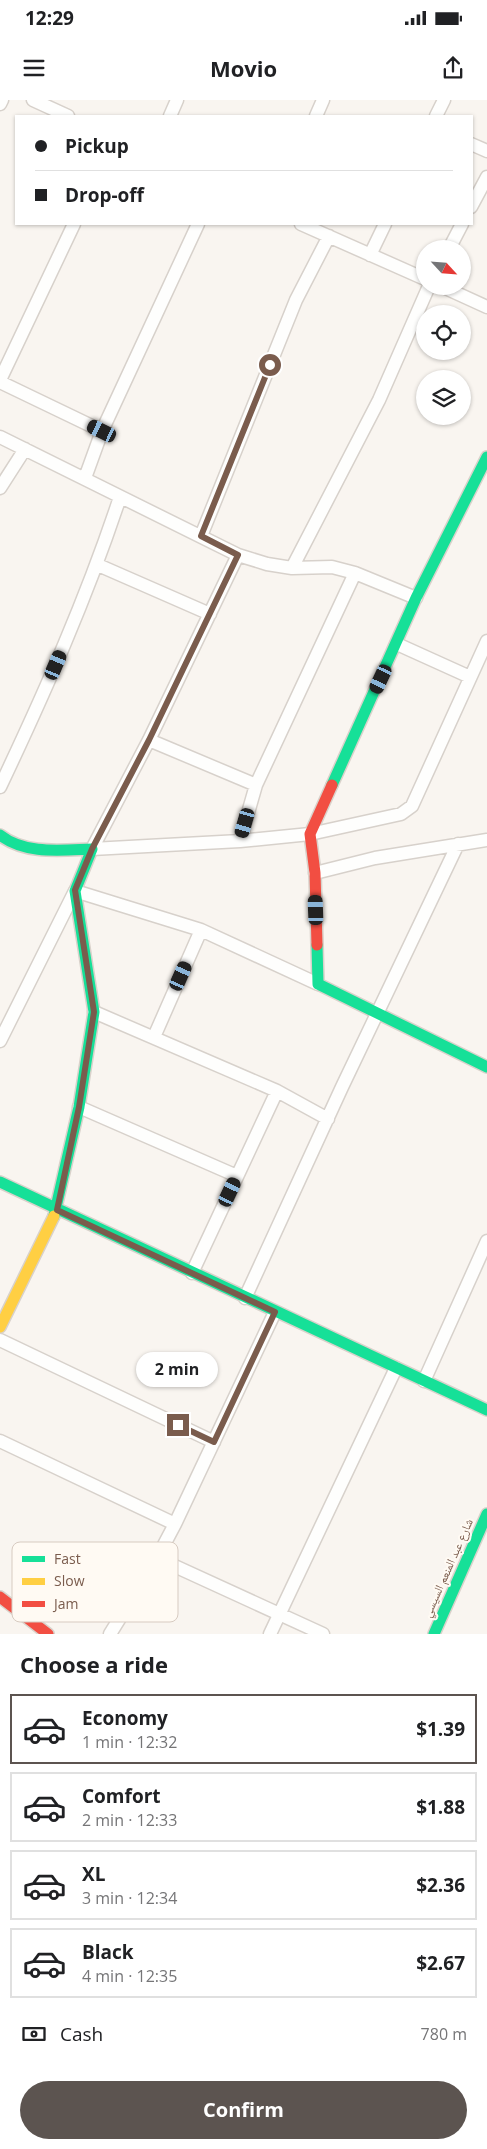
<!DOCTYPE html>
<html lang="en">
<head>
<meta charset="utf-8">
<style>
  body { margin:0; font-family:"Open Sans","Noto Naskh Arabic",sans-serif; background:#f2f2f2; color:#202124; height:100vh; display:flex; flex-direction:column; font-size:19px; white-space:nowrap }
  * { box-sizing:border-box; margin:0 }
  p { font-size:16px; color:#757577 }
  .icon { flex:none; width:28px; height:28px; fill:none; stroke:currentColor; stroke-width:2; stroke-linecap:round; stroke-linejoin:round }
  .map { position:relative; height:1534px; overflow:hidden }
  .drawer { display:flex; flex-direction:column; background:#fff; flex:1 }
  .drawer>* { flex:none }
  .banner { position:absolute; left:15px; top:15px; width:458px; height:110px; border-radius:0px; box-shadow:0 1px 4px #0004; display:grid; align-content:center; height:110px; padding:0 20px; background:#fff }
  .needle { width:32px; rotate:116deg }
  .fabs { position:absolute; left:416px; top:140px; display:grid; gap:10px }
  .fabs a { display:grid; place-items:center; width:55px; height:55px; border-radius:50%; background:#fff; box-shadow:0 1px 4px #0004; font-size:25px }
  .end { position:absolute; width:22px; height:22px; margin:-11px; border:6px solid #7a5c4d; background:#fff; box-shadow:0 0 0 2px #fff }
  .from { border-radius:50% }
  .bubble { position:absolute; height:35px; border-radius:18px; background:#fff; box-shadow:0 1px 4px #0004; font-size:16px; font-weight:700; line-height:35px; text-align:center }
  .car { position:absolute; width:15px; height:30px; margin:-15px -8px; border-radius:6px; box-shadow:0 0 4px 1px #0007; background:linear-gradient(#222 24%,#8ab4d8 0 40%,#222 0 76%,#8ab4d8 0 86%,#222 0) }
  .banner b { display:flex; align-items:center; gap:18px; height:48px; font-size:19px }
  .banner b+b { border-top:1px solid #e0e0e0 }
  .banner i { width:12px; height:12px; background:#202124 }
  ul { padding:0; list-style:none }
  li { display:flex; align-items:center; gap:15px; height:70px; margin:0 10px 8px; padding:0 10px; border:2px solid #e0e0e0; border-radius:0px }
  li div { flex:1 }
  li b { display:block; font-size:19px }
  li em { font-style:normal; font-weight:700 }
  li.current { border-color:#5c5450 }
  li>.icon { width:45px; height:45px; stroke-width:1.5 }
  h2 { padding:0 20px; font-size:22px; line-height:60px }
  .pay { display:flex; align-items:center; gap:12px; height:55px; padding:0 20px; font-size:19px }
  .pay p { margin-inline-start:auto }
  .primary-button { display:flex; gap:10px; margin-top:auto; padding:10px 20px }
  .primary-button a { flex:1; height:58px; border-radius:30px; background:#5c5450; color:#fff; font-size:20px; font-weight:700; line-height:58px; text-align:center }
  .status { display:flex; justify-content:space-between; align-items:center; height:35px; padding:0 25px; background:#fff; direction:ltr }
  .status svg { height:14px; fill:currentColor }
  header { display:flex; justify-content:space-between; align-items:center; height:65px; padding:0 20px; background:#fff; font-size:22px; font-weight:700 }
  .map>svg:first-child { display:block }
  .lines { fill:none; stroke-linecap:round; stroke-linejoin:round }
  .street-casing { stroke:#d7d1cb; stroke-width:15 }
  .fast-casing { stroke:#d9d2cb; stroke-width:14 }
  .slow-casing { stroke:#d9d2cb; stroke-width:14 }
  .jam-casing { stroke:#d9d2cb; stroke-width:14 }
  .street { stroke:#fefefd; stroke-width:12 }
  .fast { stroke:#16e098; stroke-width:11 }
  .slow { stroke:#ffcf43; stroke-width:11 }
  .jam { stroke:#f24e42; stroke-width:11 }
  .route { stroke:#7a5c4d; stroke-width:6 }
  .labels { text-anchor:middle; stroke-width:4; stroke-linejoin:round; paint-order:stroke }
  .street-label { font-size:12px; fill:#7a5c4d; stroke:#fffaf3 }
  .key { fill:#fffaf3; stroke:#d7cbc1; stroke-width:1 }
  .key-label { font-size:14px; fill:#7a5c4d }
</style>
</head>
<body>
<div class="status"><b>12:29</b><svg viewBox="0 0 49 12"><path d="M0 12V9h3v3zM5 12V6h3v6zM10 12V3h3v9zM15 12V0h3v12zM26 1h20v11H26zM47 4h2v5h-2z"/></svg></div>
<header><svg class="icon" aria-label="menu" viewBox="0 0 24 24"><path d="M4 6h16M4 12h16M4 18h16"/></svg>Movio<svg class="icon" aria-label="share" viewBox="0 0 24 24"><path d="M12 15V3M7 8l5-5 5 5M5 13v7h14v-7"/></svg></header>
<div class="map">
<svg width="487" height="1534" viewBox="0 0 487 1534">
  <rect width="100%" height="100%" fill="#f9f5f0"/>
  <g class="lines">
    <!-- street casing -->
    <g class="street-casing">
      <path id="street" d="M33,0L68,16
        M0,4L2,0
        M170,16L177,0
        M316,16L323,0
        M436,16L444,0
        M471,44L487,51
        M471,107L487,77
        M301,124L425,179
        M449,149L462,124
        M370,155L385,124
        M441,186L487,207
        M0,280L74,124
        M0,282L102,331
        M0,337L238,455L267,464L292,468L332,467L355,473L416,498
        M85,378L102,331L198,124
        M0,388L25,349
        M201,436L296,200L329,136
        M98,465L210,514
        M292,468L379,300L429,186
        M397,544L470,577
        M149,640L256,685
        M0,687C45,592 87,497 120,397
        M240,741L256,685L355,473
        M92,749L240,741L310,734L401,714L412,706L487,541
        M92,749L149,640L238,455
        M315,773L375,758L487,740
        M94,912L277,991L328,1019
        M154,937L201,830
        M0,941L75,791L201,830L318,884
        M79,1007L237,1076
        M192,1173L277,991
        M245,1198L342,987L458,744
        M0,1240L214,1342
        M424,1281L487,1141
        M0,1341L175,1424
        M157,1458L323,1534
        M110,1534L157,1458L175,1424L275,1212
        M270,1534L396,1268"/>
    </g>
    <!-- fast casing -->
    <g class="fast-casing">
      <path id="fast" d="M332,685L416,498L487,357
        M0,735C25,755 62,750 92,749L75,791L94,912L79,1007L54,1116
        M317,845L318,884L487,967
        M0,1082L487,1310
        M434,1534L487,1414"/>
    </g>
    <!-- slow casing -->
    <g class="slow-casing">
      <path id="slow" d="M0,1227L54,1116"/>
    </g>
    <!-- jam casing -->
    <g class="jam-casing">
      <path id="jam" d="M317,845L315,773L310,734L332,685
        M0,1497L48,1534"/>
    </g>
    <!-- street -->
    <use href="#street" class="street"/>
    <!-- fast -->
    <use href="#fast" class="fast"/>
    <!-- slow -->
    <use href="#slow" class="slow"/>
    <!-- jam -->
    <use href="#jam" class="jam"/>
  </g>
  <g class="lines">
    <!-- route -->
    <path class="route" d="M178,1325L214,1342L275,1212L57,1110L79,1007L94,912L75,790L92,749L149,640L238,455L201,436L270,265"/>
  </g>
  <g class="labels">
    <!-- street labels -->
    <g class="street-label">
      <text transform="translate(448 1468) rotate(-66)" y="4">شارع عبد المنعم السيسي</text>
    </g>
  </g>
  <!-- legend -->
  <rect x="12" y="1442" width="166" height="80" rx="8" class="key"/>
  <rect x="22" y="1456" width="23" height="6" fill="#16e098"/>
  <rect x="22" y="1478" width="23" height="7" fill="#ffcf43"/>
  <rect x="22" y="1501" width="23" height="6" fill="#f24e42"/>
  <g class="key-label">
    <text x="54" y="1464">Fast</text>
    <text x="54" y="1486">Slow</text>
    <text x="54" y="1509">Jam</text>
  </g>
</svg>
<div class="fabs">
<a><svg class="needle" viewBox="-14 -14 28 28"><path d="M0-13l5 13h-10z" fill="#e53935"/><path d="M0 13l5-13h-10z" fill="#757577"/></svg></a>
<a><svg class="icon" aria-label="locate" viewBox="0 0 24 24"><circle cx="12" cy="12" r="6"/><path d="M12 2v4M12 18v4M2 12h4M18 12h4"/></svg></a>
<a><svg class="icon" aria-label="layers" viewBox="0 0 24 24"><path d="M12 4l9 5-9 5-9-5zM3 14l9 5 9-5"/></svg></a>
</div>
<i class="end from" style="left:270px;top:265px"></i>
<i class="end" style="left:178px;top:1325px"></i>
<div class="bubble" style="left:136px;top:1252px;width:82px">2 min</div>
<i class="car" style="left:102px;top:331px;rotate:296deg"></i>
<i class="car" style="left:56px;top:565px;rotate:23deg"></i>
<i class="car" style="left:381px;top:579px;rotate:205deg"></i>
<i class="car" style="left:245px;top:723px;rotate:196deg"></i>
<i class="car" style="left:316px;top:810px;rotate:358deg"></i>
<i class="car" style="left:181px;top:876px;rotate:24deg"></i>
<i class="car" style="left:230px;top:1092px;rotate:25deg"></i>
<div class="banner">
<b><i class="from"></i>Pickup</b>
<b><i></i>Drop-off</b>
</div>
</div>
<section class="drawer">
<h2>Choose a ride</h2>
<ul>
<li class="current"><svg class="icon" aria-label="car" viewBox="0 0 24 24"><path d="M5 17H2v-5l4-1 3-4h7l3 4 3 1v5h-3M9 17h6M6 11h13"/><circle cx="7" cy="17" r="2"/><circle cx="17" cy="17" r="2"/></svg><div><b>Economy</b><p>1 min · 12:32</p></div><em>$1.39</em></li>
<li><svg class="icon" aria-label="car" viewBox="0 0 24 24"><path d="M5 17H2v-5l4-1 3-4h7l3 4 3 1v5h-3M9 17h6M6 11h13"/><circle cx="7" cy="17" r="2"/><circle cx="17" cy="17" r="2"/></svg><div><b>Comfort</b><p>2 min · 12:33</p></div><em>$1.88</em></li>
<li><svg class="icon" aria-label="car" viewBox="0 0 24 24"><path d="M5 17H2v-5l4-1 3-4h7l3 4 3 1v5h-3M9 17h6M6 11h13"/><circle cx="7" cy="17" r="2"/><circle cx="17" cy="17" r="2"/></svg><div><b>XL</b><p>3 min · 12:34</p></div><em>$2.36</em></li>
<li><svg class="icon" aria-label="car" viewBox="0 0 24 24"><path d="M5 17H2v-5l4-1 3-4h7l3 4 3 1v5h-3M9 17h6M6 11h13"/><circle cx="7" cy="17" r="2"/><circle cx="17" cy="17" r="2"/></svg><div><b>Black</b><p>4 min · 12:35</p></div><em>$2.67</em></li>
</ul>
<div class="pay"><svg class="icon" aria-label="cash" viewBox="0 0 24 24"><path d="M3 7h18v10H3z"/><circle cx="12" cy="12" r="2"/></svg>Cash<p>780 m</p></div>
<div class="primary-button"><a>Confirm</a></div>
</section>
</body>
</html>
